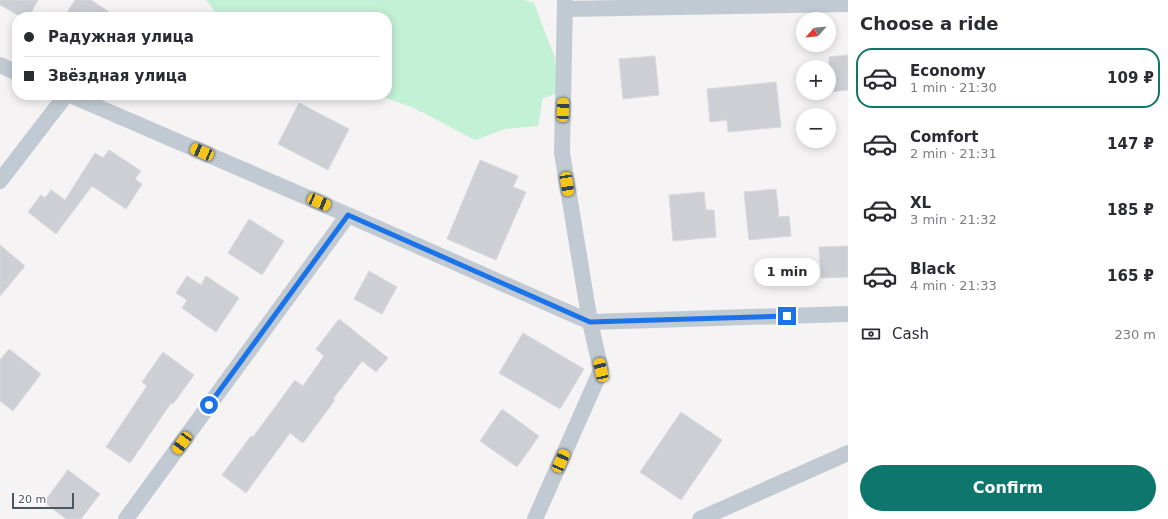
<!DOCTYPE html>
<html lang="en">
<head>
<meta charset="utf-8">
<style>
  body { margin:0; font-family:"DejaVu Sans",sans-serif; background:#f7f7f7; color:#2b2b33; height:100vh; display:flex; flex-direction:column; font-size:15px; white-space:nowrap }
  * { box-sizing:border-box; margin:0 }
  p { font-size:13px; color:#7c7c81 }
  .icon { flex:none; width:22px; height:22px; fill:none; stroke:currentColor; stroke-width:2; stroke-linecap:round; stroke-linejoin:round }
  .map { position:relative; flex:1; overflow:hidden }
  .drawer { display:flex; flex-direction:column; background:#fff; width:320px }
  .drawer>* { flex:none }
  .top-card { position:absolute; left:12px; top:12px; width:380px; height:88px; border-radius:16px; box-shadow:0 2px 10px #0003; display:grid; align-content:center; height:88px; padding:0 12px; background:#fff }
  .needle { width:26px; rotate:243deg }
  .buttons { position:absolute; left:796px; top:12px; display:grid; gap:8px }
  .buttons a { display:grid; place-items:center; width:40px; height:40px; border-radius:50%; background:#fff; box-shadow:0 2px 10px #0003; font-size:20px }
  .scale { position:absolute; left:12px; bottom:10px; width:62px; box-sizing:border-box; padding-left:4px; border:2px solid #4a5661; border-top:0; font-size:11px; line-height:14px; white-space:nowrap; color:#4a5661; -webkit-text-stroke:3px #fff; paint-order:stroke }
  .end { position:absolute; width:18px; height:18px; margin:-9px; border:5px solid #1a73e8; background:#fff; box-shadow:0 0 0 2px #fff }
  .from { border-radius:50% }
  .bubble { position:absolute; height:28px; border-radius:14px; background:#fff; box-shadow:0 2px 10px #0003; font-size:13px; font-weight:700; line-height:28px; text-align:center }
  .car { position:absolute; width:12px; height:24px; margin:-12px -6px; border-radius:5px; box-shadow:0 0 3px 1px #0007; background:linear-gradient(#f5c518 24%,#345 0 40%,#f5c518 0 76%,#345 0 86%,#f5c518 0) }
  .top-card b { display:flex; align-items:center; gap:14px; height:38px; font-size:15px }
  .top-card b+b { border-top:1px solid #e1e1e2 }
  .top-card i { width:10px; height:10px; background:#2b2b33 }
  ul { padding:0; list-style:none }
  li { display:flex; align-items:center; gap:12px; height:60px; margin:0 8px 6px; padding:0 4px; border:2px solid transparent; border-radius:16px }
  li div { flex:1 }
  li b { display:block; font-size:15px }
  li em { font-style:normal; font-weight:700 }
  li.on { border-color:#0f766e }
  li>.icon { width:36px; height:36px; stroke-width:1.5 }
  h2 { padding:0 12px; font-size:18px; line-height:48px }
  .pay { display:flex; align-items:center; gap:10px; height:44px; padding:0 12px; font-size:15px }
  .pay p { margin-inline-start:auto }
  .cta { display:flex; gap:8px; margin-top:auto; padding:8px 12px }
  .cta a { flex:1; height:46px; border-radius:24px; background:#0f766e; color:#fff; font-size:16px; font-weight:700; line-height:46px; text-align:center }
  main { display:flex; flex:1; min-height:0 }
  .map>svg:first-child { display:block }
  .green { fill:#c3f1d5 }
  .building { fill:#cdcfd5; stroke:#d7d9de }
  .lines { fill:none; stroke-linecap:round; stroke-linejoin:round }
  .minor { stroke:#c1cad2; stroke-width:16 }
  .route { stroke:#1a73e8; stroke-width:5 }
</style>
</head>
<body>
<main>
<div class="map">
<svg width="848" height="519" viewBox="0 0 848 519">
  <rect width="100%" height="100%" fill="#f5f3f3"/>
  <!-- green -->
  <path class="green" d="M206,0H524L534,3L555,58L558,93L543,98L538,126L505,129L475,140L414,108L378,95H387V17H219Z"/>
  <!-- building -->
  <path class="building" d="M0,0H38L29,17H22L0,5Z
    M75,0H91L117,17H64Z
    M848,55V90L829,92V57Z
    M655,56L659,95L623,99L619,59Z
    M776,82L781,127L728,132L727,120L710,122L707,89Z
    M299,103L349,129L328,170L278,144Z
    M109,150L141,171L135,179L142,184L126,209L92,186L56,234L28,212L41,195L45,198L51,190L65,200L95,153L103,158Z
    M480,160L518,176L513,187L526,192L496,260L447,239Z
    M776,189L779,217L789,216L791,236L749,240L744,192Z
    M704,192L706,210H714L716,237L673,241L669,195Z
    M249,219L284,241L262,275L228,253Z
    M0,245L25,266L0,296Z
    M848,246V277L821,278L819,247Z
    M369,271L397,287L382,314L354,299Z
    M187,276L201,285L206,276L239,298L216,332L182,308L187,300L176,293Z
    M339,319L388,358L376,372L362,361L333,399L335,400L303,443L290,433L246,493L222,475L251,436L253,437L295,380L303,386L324,356L316,349Z
    M523,333L584,369L560,409L499,373Z
    M9,349L41,374L13,411L0,401V360Z
    M163,352L194,375L173,404L171,403L130,463L106,447L147,386L142,382Z
    M502,409L539,436L517,467L480,441Z
    M681,412L722,440L681,500L640,472Z
    M68,470L100,494L81,519H66L44,502Z"/>
  <g class="lines">
    <!-- minor -->
    <path class="minor" d="M565,9L848,4
      M0,65L17,73
      M70,95L348,215L590,322L848,314
      M0,181L66,95
      M126,519L348,215
      M535,519L601,370L590,322L562,153L565,0
      M700,519L848,453"/>
  </g>
  <g class="lines">
    <!-- route -->
    <path class="route" d="M209,405L348,215L590,322L787,316"/>
  </g>
</svg>
<div class="buttons">
<a><svg class="needle" viewBox="-14 -14 28 28"><path d="M0-13l5 13h-10z" fill="#e53935"/><path d="M0 13l5-13h-10z" fill="#7c7c81"/></svg></a>
<a>+</a>
<a>−</a>
</div>
<div class="scale">20 m</div>
<i class="end from" style="left:209px;top:405px"></i>
<i class="end" style="left:787px;top:316px"></i>
<div class="bubble" style="left:754px;top:258px;width:66px">1 min</div>
<i class="car" style="left:563px;top:110px;rotate:2deg"></i>
<i class="car" style="left:202px;top:152px;rotate:293deg"></i>
<i class="car" style="left:567px;top:184px;rotate:171deg"></i>
<i class="car" style="left:319px;top:202px;rotate:113deg"></i>
<i class="car" style="left:601px;top:370px;rotate:347deg"></i>
<i class="car" style="left:182px;top:443px;rotate:216deg"></i>
<i class="car" style="left:561px;top:461px;rotate:24deg"></i>
<div class="top-card">
<b><i class="from"></i>Радужная улица</b>
<b><i></i>Звёздная улица</b>
</div>
</div>
<section class="drawer">
<h2>Choose a ride</h2>
<ul>
<li class="on"><svg class="icon" aria-label="car" viewBox="0 0 24 24"><path d="M5 17H2v-5l4-1 3-4h7l3 4 3 1v5h-3M9 17h6M6 11h13"/><circle cx="7" cy="17" r="2"/><circle cx="17" cy="17" r="2"/></svg><div><b>Economy</b><p>1 min · 21:30</p></div><em>109 ₽</em></li>
<li><svg class="icon" aria-label="car" viewBox="0 0 24 24"><path d="M5 17H2v-5l4-1 3-4h7l3 4 3 1v5h-3M9 17h6M6 11h13"/><circle cx="7" cy="17" r="2"/><circle cx="17" cy="17" r="2"/></svg><div><b>Comfort</b><p>2 min · 21:31</p></div><em>147 ₽</em></li>
<li><svg class="icon" aria-label="car" viewBox="0 0 24 24"><path d="M5 17H2v-5l4-1 3-4h7l3 4 3 1v5h-3M9 17h6M6 11h13"/><circle cx="7" cy="17" r="2"/><circle cx="17" cy="17" r="2"/></svg><div><b>XL</b><p>3 min · 21:32</p></div><em>185 ₽</em></li>
<li><svg class="icon" aria-label="car" viewBox="0 0 24 24"><path d="M5 17H2v-5l4-1 3-4h7l3 4 3 1v5h-3M9 17h6M6 11h13"/><circle cx="7" cy="17" r="2"/><circle cx="17" cy="17" r="2"/></svg><div><b>Black</b><p>4 min · 21:33</p></div><em>165 ₽</em></li>
</ul>
<div class="pay"><svg class="icon" aria-label="cash" viewBox="0 0 24 24"><path d="M3 7h18v10H3z"/><circle cx="12" cy="12" r="2"/></svg>Cash<p>230 m</p></div>
<div class="cta"><a>Confirm</a></div>
</section>
</main>
</body>
</html>
